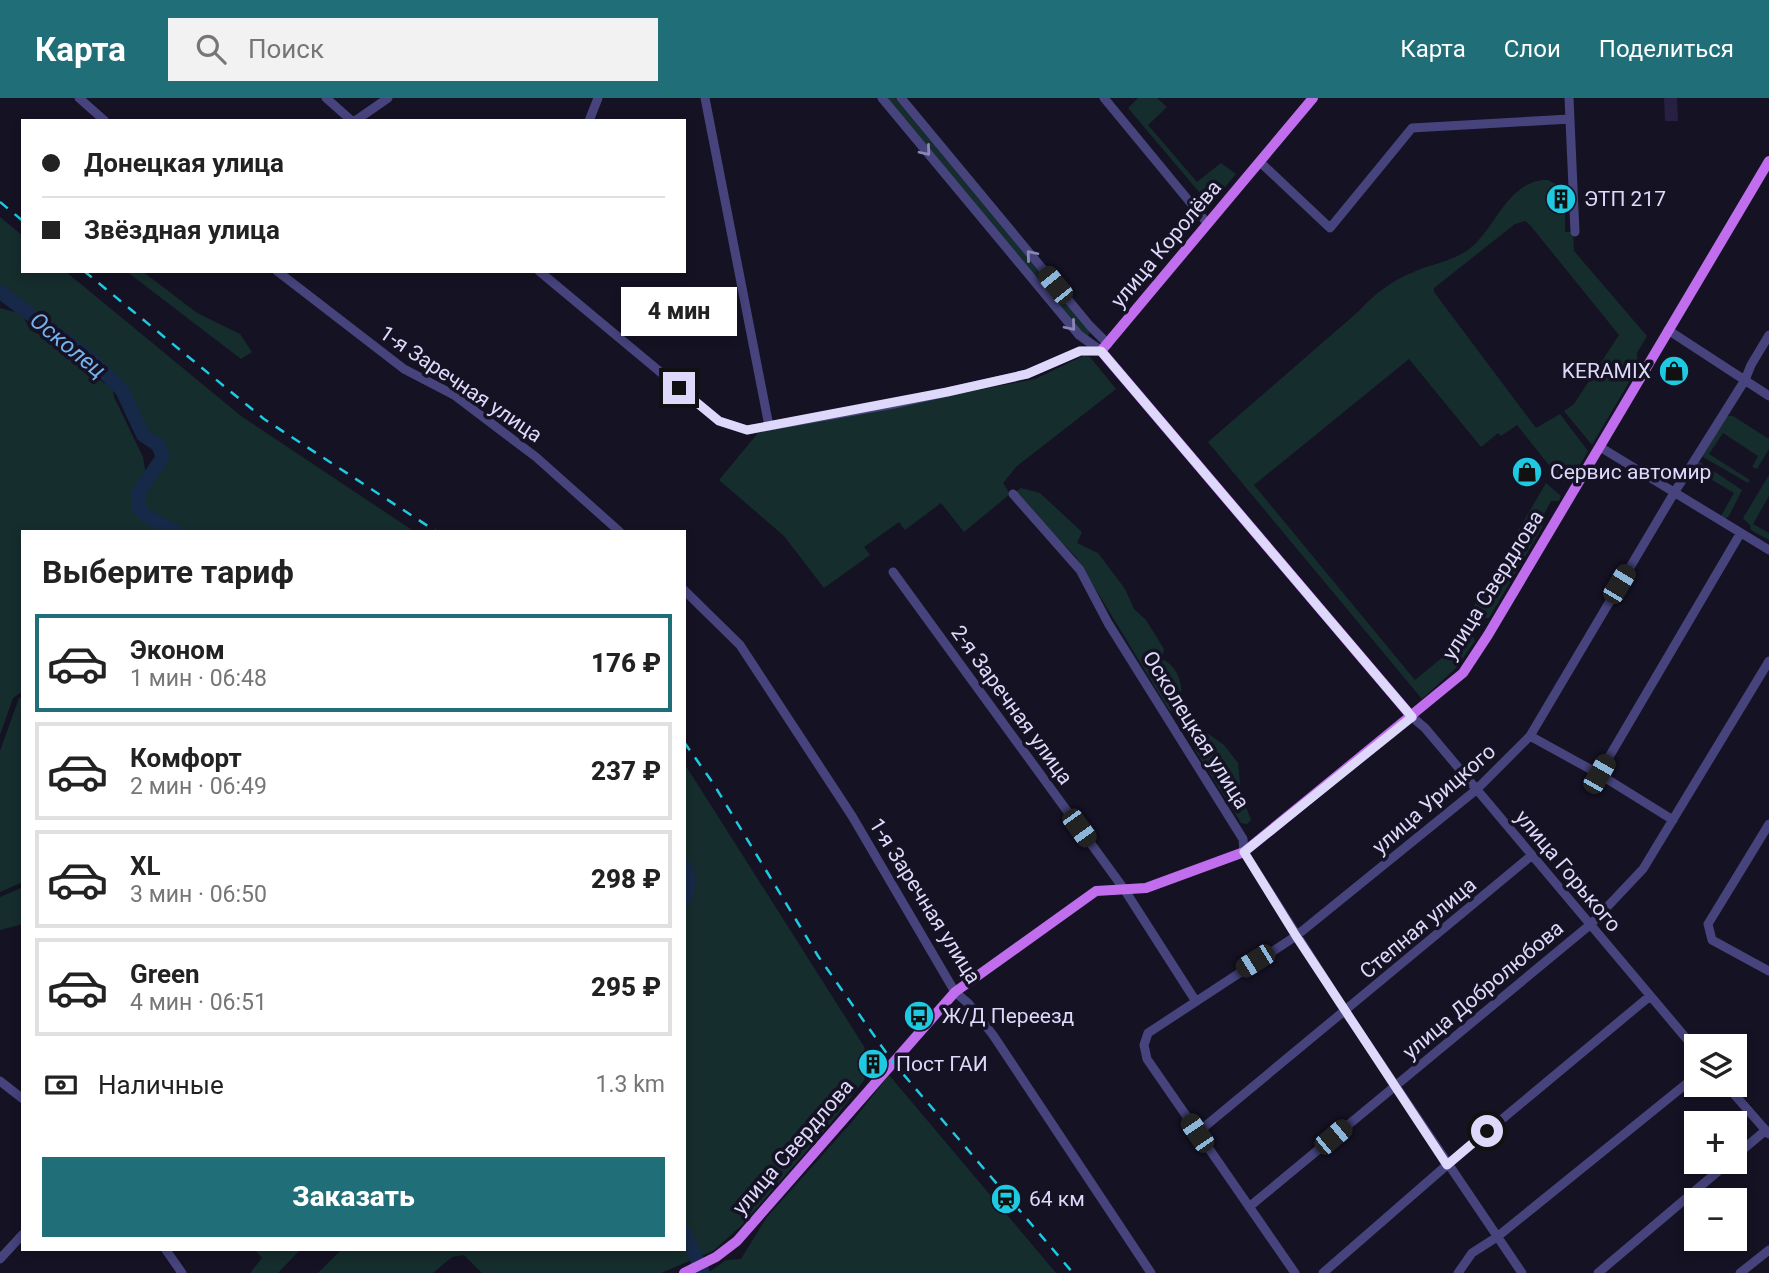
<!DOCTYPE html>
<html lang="ru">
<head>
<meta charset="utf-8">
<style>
  body { margin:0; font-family:Roboto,sans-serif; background:#f2f2f2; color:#222; height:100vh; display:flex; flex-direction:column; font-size:26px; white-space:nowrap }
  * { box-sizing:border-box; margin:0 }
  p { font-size:23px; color:#767676 }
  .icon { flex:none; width:38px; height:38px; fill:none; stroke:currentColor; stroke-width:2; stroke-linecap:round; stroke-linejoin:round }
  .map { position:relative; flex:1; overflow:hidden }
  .details { position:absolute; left:21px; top:432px; width:665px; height:721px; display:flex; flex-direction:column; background:#fff; border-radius:0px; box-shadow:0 4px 10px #0003 }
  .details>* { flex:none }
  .top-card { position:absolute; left:21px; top:21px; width:665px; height:154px; border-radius:0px; box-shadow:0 4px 10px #0003; display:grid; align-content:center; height:154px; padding:0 21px; background:#fff }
  .controls { position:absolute; left:1684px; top:936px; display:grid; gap:14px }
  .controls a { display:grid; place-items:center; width:63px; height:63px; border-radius:0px; background:#fff; box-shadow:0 4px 10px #0003; font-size:35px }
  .end { position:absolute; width:32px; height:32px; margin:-16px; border:9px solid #ded9fa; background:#111; box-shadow:0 0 0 4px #111 }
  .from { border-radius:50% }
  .bubble { position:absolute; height:49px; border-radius:0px; background:#fff; box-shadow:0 4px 10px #0003; font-size:23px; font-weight:800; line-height:49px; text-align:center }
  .car { position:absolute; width:21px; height:42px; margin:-21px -10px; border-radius:9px; box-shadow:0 0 5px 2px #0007; background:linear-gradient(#222 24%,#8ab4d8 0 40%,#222 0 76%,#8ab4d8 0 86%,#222 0) }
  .top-card b { display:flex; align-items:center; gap:24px; height:66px; font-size:26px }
  .top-card b+b { border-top:2px solid #e0e0e0 }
  .top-card i { width:18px; height:18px; background:#222 }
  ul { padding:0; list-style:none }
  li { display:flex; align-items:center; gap:21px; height:98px; margin:0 14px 10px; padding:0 7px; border:4px solid #e0e0e0; border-radius:0px }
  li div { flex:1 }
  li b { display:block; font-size:26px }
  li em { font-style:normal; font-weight:800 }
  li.current { border-color:#206e78 }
  li>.icon { width:63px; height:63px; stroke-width:1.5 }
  h2 { padding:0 21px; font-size:32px; line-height:84px }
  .pay { display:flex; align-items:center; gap:18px; height:77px; padding:0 21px; font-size:26px }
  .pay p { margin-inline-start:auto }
  .primary-button { display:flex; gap:14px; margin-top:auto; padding:14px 21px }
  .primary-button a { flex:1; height:80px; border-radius:0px; background:#206e78; color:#fff; font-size:28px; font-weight:800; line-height:80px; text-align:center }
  header { display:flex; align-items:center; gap:42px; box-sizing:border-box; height:98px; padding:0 35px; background:#206e78; color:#fff }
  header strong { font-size:33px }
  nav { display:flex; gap:38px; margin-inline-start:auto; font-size:24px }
  .search { width:490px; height:63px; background:#f2f2f2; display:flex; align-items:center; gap:18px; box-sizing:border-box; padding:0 24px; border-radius:0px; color:#767676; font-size:26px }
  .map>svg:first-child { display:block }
  .green { fill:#162d2d }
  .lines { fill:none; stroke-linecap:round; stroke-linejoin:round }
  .river { stroke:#172948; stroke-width:14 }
  .building { fill:#282042 }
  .minor { stroke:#46437d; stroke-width:9 }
  .major { stroke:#c06eed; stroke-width:10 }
  .rail { stroke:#1dcae2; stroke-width:2.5; stroke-dasharray:10 9; stroke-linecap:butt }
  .oneway { stroke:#8a86b5 }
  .route { stroke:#ded9fa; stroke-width:9 }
  .labels { text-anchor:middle; stroke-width:7; stroke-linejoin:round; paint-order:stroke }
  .poi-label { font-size:21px; fill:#ded9fa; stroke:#151224; text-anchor:start }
  .street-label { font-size:21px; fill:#ded9fa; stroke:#151224 }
  .water-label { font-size:23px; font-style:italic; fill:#74b2ed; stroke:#151224 }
</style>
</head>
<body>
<header>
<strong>Карта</strong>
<div class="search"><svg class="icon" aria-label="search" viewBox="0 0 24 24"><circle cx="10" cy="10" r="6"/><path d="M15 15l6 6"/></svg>Поиск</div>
<nav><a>Карта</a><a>Слои</a><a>Поделиться</a></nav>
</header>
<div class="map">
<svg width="1769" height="1175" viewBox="0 0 1769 1175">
  <rect width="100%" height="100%" fill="#151224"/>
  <!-- green -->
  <path class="green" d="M887,0H895L1090,235L1086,240Z
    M1138,0H1157L1167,9L1148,27L1197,84L1221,65L1236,76L1210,107L1128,10Z
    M1548,82L1561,89L1557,92L1558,112H1565V134H1573L1574,153L1647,238L1637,255L1638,269L1592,347L1564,313L1574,306L1619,237L1530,127L1525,123L1515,126L1434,190V194L1536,330L1560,316L1588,353L1571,382L1563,383L1550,378L1552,371L1517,327L1501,338L1498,335L1481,349L1409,261L1254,387L1415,582L1443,559L1465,521L1475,543L1456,570L1422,601L1208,344L1359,213C1375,195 1393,182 1416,173C1435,165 1458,162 1474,147C1497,125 1511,81 1548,82Z
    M0,119L23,138V173H65L241,318L415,434H186L148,418L140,409V395L164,359L160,346L144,336L124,291L91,258L0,191Z
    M126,173H142L197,215L240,236L252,254L241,261Z
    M0,210L22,216L30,232L53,243L104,285L112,287L114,299L143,359L147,383L137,394V412L147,421L170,434H23V593L13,600L0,637Z
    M1083,258L1090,259L1116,291L1017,368L1003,385L1010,396L964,434L941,405L905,432L899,424L864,449L870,457L824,490L784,438L719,382L758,335L1035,281Z
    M1727,318H1733L1769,341V351L1757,371L1752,369L1758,358L1723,335L1709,356L1750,382L1748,385L1703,359L1702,356Z
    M1700,364L1742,392L1729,418L1725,421L1721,418L1734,395L1695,372L1680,393L1697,365Z
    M1769,377V398L1753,426L1769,435V442L1751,432L1750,427L1743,420Z
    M1546,385L1561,398L1559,403H1551L1541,422L1543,428L1489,520H1479L1471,513Z
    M1021,390L1040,395L1082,434L1077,445L1098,455L1125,491L1134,511L1146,522L1164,551L1162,561C1182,570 1185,596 1178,615L1169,612L1076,459L1014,395Z
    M23,598V784L0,794V653L19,600Z
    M1207,635L1224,647L1238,665L1241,696L1251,722L1247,726L1241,725L1195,652L1193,640Z
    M684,665L865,950L860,966L865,981L831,1025L741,1128L713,1153L661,1175H482L464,1157L452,1159L433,1175H318L341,1152H684Z
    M23,789V826L0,832V799Z
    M889,977L1056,1175H708L726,1162L741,1161L767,1119L851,1025Z
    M255,1152H300L278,1175H250L262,1160Z"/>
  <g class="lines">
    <!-- river -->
    <path class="river" d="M0,194L90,260L122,292L143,337L158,347L163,359L139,394V410L148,419L177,434
      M684,768C690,777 689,792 684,801
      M684,1134L703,1175"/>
  </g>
  <!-- building -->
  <path class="building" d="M1664,0H1677L1678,23H1665Z"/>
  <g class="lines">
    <!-- minor -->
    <path class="minor" d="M79,0L105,23
      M326,0L352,23
      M705,0L769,328
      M882,0L1079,237L1100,252
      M901,0L1090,228L1108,246
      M1104,0L1208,126
      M1569,0L1575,134
      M355,23L388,0
      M589,23L598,0
      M1260,64L1330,130L1412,30L1570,21
      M277,173L404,271L454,297L536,359L620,434
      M539,173L719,323L747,332L894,306L1027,276L1080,253H1101
      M1668,232L1769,298
      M1600,349L1769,452
      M1013,396L1080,472L1108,525L1243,741L1244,754L1345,913L1522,1175
      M893,474L1124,791L1195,902
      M684,492L740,547L852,718L955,894L969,906L993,937L1151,1175
      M1412,619L1425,630L1696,952
      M1530,638L1599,676L1673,722
      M1599,676L1740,436
      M1769,726L1708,826L1712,842L1769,873
      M0,983L23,1001
      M1726,987L1769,1036
      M1197,1035L1531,758
      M1734,1059L1766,1032
      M1249,1109L1591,826L1643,771L1769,563
      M166,1152L182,1175
      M0,1161L23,1136
      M1295,1175L1147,961L1144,947L1148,935L1296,838L1476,692L1530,638L1674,395L1745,282L1751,267L1769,237
      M1323,1175L1447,1067L1650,898
      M1458,1175L1472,1155L1497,1139L1696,978
      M1598,1175L1729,1064
      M1740,1175L1769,1152"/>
    <!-- major -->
    <path class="major" d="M1313,0L1101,253L1412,619
      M684,1175L716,1159L737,1143L955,894L1096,793L1146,790L1244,754L1463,575L1488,537L1769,63"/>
    <!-- rail -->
    <path class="rail" d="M0,104L23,123
      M84,173L264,321L437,434
      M684,644L713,685L818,858L892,963L1073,1175"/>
  </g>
  <!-- one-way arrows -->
  <defs><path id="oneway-chevron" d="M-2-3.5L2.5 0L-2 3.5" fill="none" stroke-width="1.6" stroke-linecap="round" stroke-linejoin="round" transform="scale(1.75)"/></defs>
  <g class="oneway">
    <use href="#oneway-chevron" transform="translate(926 53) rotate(50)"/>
    <use href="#oneway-chevron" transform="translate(1031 157) rotate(-130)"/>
    <use href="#oneway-chevron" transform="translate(1071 228) rotate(50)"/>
  </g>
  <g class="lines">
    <!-- route -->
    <path class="route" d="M679,290L719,323L747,332L947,294L1027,276L1080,253H1101L1412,619L1244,754L1296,838L1447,1067L1487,1033"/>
  </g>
  <!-- icons -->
  <defs>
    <g id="building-disc" transform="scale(1.575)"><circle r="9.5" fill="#1dcae2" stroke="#151224"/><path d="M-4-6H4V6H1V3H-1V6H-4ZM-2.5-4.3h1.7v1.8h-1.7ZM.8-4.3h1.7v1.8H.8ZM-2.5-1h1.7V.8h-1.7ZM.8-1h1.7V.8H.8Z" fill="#111"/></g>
    <g id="shop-disc" transform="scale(1.575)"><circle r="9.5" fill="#1dcae2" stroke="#151224"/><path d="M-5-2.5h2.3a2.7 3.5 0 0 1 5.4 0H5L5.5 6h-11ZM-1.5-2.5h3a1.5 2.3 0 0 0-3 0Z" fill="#111"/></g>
    <g id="bus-disc" transform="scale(1.575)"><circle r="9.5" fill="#1dcae2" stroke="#151224"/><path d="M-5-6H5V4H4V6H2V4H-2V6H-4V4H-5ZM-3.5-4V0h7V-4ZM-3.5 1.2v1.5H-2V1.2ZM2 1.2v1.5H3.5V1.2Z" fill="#111"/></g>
    <g id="station-disc" transform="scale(1.575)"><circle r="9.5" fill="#1dcae2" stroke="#151224"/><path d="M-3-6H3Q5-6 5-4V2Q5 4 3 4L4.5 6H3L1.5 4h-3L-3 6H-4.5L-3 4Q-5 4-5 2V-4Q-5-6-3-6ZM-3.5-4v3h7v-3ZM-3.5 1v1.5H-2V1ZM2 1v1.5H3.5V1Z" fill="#111"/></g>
  </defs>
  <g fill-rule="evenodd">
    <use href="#building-disc" x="1561" y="101"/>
    <use href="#shop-disc" x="1674" y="273"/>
    <use href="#shop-disc" x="1527" y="374"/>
    <use href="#bus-disc" x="919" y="918"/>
    <use href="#building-disc" x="873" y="966"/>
    <use href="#station-disc" x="1006" y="1101"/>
  </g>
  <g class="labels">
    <!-- poi labels -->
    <g class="poi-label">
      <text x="1584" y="108">ЭТП 217</text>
      <text x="1651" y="280" text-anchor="end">KERAMIX</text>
      <text x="1550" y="381">Сервис автомир</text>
      <text x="942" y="925">Ж/Д Переезд</text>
      <text x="896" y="973">Пост ГАИ</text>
      <text x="1029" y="1108">64 км</text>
    </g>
    <!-- street labels -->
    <g class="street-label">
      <text transform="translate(1166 146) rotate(-50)" y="7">улица Королёва</text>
      <text transform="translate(461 286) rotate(34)" y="7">1-я Заречная улица</text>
      <text transform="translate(1493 487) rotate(-58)" y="7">улица Свердлова</text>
      <text transform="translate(1012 607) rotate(54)" y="7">2-я Заречная улица</text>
      <text transform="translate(1196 632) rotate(58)" y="7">Осколецкая улица</text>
      <text transform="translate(1434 701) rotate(-41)" y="7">улица Урицкого</text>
      <text transform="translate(1568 773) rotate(50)" y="7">улица Горького</text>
      <text transform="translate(925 803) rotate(58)" y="7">1-я Заречная улица</text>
      <text transform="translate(1418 830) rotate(-40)" y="7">Степная улица</text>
      <text transform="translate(1483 892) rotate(-40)" y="7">улица Добролюбова</text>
      <text transform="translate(793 1049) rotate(-49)" y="7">улица Свердлова</text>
    </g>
    <!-- water labels -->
    <g class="water-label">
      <text transform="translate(68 247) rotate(39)" y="8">Осколец</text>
    </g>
  </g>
</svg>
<div class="controls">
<a><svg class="icon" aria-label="layers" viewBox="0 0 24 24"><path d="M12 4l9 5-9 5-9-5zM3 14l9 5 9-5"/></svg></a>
<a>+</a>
<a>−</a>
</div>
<i class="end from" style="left:1487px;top:1033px"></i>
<i class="end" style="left:679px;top:290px"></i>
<div class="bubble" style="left:621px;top:189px;width:116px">4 мин</div>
<i class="car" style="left:1055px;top:187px;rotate:321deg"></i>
<i class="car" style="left:1619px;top:486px;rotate:31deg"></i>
<i class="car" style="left:1599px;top:676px;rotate:30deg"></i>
<i class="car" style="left:1079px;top:730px;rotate:144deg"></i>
<i class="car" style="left:1255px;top:863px;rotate:238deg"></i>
<i class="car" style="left:1197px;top:1035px;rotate:326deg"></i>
<i class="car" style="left:1333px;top:1039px;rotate:50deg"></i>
<div class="top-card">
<b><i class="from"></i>Донецкая улица</b>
<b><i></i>Звёздная улица</b>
</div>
<section class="details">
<h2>Выберите тариф</h2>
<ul>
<li class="current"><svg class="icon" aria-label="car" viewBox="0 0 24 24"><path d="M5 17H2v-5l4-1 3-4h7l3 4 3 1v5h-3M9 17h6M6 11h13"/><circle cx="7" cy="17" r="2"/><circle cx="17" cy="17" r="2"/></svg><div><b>Эконом</b><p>1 мин · 06:48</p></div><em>176 ₽</em></li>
<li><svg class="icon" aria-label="car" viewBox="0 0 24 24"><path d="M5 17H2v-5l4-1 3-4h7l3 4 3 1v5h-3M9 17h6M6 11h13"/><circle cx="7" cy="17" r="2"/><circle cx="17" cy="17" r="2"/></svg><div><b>Комфорт</b><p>2 мин · 06:49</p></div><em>237 ₽</em></li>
<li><svg class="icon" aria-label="car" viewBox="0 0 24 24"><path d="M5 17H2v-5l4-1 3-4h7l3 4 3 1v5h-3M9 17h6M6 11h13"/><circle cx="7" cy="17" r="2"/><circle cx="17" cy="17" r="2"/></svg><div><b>XL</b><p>3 мин · 06:50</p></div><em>298 ₽</em></li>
<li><svg class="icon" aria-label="car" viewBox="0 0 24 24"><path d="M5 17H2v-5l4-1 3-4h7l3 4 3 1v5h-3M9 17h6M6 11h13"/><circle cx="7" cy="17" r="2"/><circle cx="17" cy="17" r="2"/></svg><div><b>Green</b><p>4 мин · 06:51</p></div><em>295 ₽</em></li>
</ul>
<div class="pay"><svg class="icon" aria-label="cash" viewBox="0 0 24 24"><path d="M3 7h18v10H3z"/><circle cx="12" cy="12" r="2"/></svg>Наличные<p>1.3 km</p></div>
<div class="primary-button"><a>Заказать</a></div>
</section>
</div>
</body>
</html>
